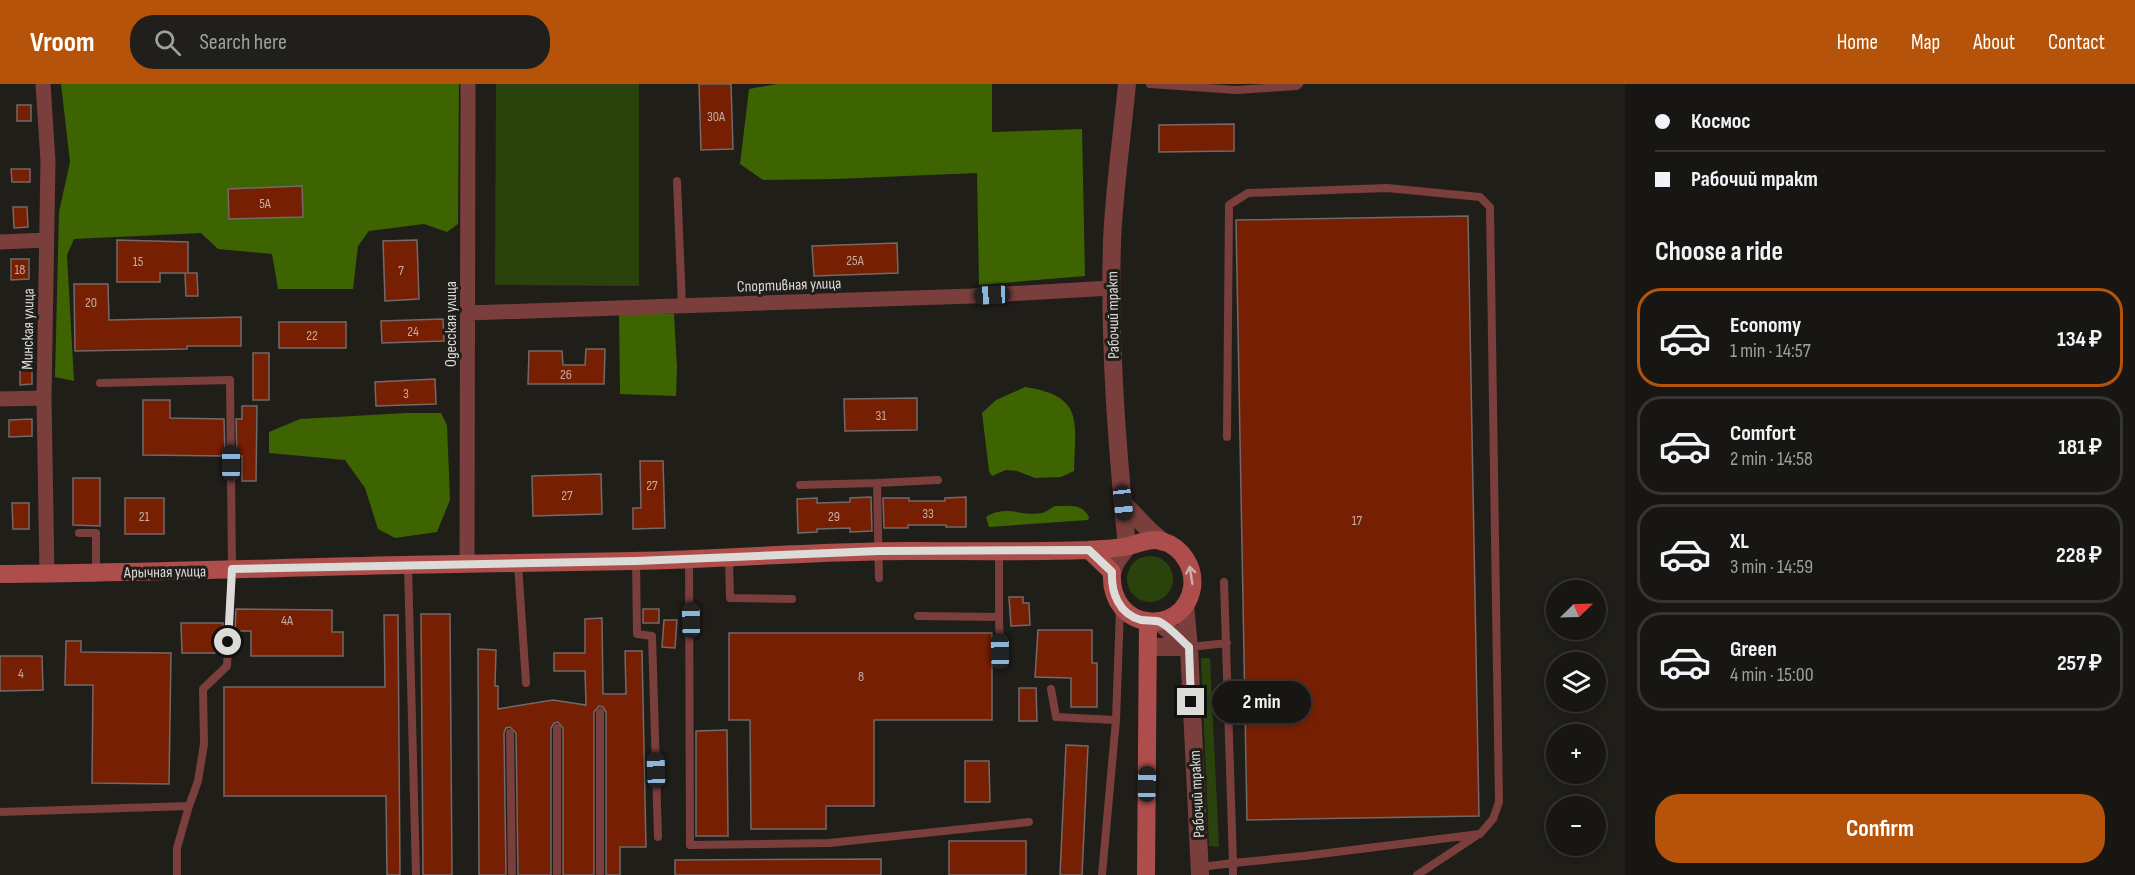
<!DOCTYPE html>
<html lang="en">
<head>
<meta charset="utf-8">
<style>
  body { margin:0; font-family:"Sofia Sans Condensed",sans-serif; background:#211f1c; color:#f1f3f6; height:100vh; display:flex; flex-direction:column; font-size:22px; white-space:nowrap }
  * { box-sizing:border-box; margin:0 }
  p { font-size:20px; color:#9f9fa0 }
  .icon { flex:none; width:33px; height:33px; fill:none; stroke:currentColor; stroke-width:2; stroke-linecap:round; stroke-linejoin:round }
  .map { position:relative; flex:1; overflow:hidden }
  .sheet { display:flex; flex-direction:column; background:#181613; width:510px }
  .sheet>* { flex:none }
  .hud { display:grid; align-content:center; height:132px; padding:0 30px; background:#181613 }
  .needle { width:39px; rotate:67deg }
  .tools { position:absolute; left:1546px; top:496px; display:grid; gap:12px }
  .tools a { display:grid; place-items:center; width:60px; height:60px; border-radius:50%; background:#181613; box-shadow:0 3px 9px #0003,0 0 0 2px #363533; font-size:30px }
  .end { position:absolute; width:27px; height:27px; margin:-14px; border:8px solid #dcdbd8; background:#111; box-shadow:0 0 0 3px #111 }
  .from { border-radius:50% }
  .bubble { position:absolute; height:42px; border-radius:21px; background:#181613; box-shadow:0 3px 9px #0003,0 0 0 2px #363533; font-size:20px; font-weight:700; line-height:42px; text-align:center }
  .car { position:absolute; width:18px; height:36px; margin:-18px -9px; border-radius:8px; box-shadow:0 0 4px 2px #0007; background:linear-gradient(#222 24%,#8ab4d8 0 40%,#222 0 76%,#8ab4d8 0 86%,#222 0) }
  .hud b { display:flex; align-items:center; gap:21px; height:57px; font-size:22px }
  .hud b+b { border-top:2px solid #363533 }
  .hud i { width:15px; height:15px; background:#f1f3f6 }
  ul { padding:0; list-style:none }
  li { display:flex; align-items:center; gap:18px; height:99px; margin:0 12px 9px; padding:0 18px; border:3px solid #363533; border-radius:24px }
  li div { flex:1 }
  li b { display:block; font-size:22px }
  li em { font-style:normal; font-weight:700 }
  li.selected { border-color:#b45309 }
  li>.icon { width:54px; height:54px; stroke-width:1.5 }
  h2 { padding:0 30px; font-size:27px; line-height:72px }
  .button { display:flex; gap:12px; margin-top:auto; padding:12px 30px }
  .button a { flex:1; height:69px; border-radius:24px; background:#b45309; color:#fff; font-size:24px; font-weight:700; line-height:69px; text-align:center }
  header { display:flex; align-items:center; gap:36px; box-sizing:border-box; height:84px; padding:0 30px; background:#b45309; color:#fff }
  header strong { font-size:28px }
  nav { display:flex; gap:33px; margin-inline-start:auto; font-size:21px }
  .search { width:420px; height:54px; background:#211f1c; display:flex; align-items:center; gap:15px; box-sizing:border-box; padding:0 21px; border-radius:24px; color:#9f9fa0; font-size:22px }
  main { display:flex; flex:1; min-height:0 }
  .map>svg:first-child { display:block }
  .green { fill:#2a430d }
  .forest { fill:#3d6400 }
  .building { fill:#761f03; stroke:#716a68; stroke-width:1.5 }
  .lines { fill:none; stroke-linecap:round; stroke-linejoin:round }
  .service { stroke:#7a3e3c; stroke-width:8 }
  .minor { stroke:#7a3e3c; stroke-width:15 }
  .tertiary { stroke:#7a3e3c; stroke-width:18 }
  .secondary { stroke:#ad4d4c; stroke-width:18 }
  .oneway { stroke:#ceb0ae }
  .route { stroke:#dcdbd8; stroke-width:8 }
  .labels { text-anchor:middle; stroke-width:6; stroke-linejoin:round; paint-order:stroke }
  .number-label { font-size:14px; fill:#c2aca3 }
  .street-label { font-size:16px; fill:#dcdbd8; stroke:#201e19 }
</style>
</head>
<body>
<header>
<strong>Vroom</strong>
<div class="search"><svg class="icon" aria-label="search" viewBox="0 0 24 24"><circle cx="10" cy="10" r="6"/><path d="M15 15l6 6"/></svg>Search here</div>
<nav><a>Home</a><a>Map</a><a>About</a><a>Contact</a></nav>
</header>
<main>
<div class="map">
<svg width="1625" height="791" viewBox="0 0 1625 791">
  <rect width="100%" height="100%" fill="#201e19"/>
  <!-- green -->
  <path class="green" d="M496,0H639V202L495,201Z
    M1127 495a23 23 0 1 1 46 0a23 23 0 1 1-46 0Z
    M1201,574H1210L1219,763L1209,762Z"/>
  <!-- forest -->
  <path class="forest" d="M61,0H459L458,140L447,148L424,140L369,147L358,162L353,205H278L272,170L218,165L201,149L74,155L67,171L74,297L55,293L59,128L70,78Z
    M777,0H992V48L1082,45L1085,192L979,201L977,89L835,95L763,96L740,80L749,5Z
    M619,229L674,230L677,283L676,312L620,310Z
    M1025,303C1085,312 1075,338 1074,387L1061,393L1035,394L1017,387L1006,386L992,392L989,387L982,329L996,316Z
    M407,329H441L447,341L450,416L437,448L395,454L378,445L365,404L345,376L269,369V348L300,335Z
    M1055,422C1068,422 1082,419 1089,433L1088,436L989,443L986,433C1007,420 1021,433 1042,429C1046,428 1051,424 1055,422Z"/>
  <!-- building -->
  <path class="building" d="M699,0H731L733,65L701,66Z
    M17,21H31V37H17Z
    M1234,40V67L1159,68V41Z
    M11,85H30V98H12Z
    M302,102L303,133L229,135L228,105Z
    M13,123H27L28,143L14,144Z
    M1468,132L1479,732L1247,736L1236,136Z
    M117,156L188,158V189H160V198H117Z
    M417,156L419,215L385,217L383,157Z
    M897,159L898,189L814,192L812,162Z
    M11,175H29V195L11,196Z
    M185,189H197L198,212H186Z
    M74,200H108L109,236L241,233V262H187V265L75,267Z
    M443,235L444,257L382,259L381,237Z
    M279,238H346V264H279Z
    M586,265H605L604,300H528L529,267H562L563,281H585Z
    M253,269H269V316H253Z
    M20,279H32V300L20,301Z
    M435,295L436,320L376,322L375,298Z
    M917,314V346L845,347L844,315Z
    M143,316H170V334L224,335L225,372L143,371Z
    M242,322H257L256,397H242V372H237L236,335H242Z
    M32,335V352L9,353V336Z
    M640,377H663L665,444L633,445V424H641Z
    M601,390L602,430L533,432L532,392Z
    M73,394H100V442L73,441Z
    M871,413L872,447L850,448V444L817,445V448L798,449L797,415L817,414V419L850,418V414Z
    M966,413V443H946V441H908V444H884L883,414H909V417H945V414Z
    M125,414H164V450H125Z
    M12,419H29V445H13Z
    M1009,513H1023V519H1029L1030,541L1011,542Z
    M236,525L332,526V548H343V572H251V547H235Z
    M643,525H659V539H643Z
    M421,530H450L452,791H423Z
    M384,531H398L400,791H387L386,712H224V603H385Z
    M602,534L603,610H626L625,567H642L646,763H620V791H606V628L603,623L599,622L594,628V791H563V644L558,638L554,639L551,644V791H518L516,649L510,643L506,644L504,649L506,791H479L478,565L496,566L495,602H498V625L553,616L586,621L585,587H554V569H585V535Z
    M664,536H677L675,564L662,563Z
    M181,539H223L222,569H182Z
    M1038,546H1092V579H1097V623H1071V594L1035,593Z
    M729,549H992V636H874V722H826V745H751L750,636H729Z
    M66,557H81V568L171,569L169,700L92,699L93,601H65Z
    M0,572H42L43,606L0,607Z
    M1019,604H1036L1037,637H1019Z
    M727,646L728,752H696V647Z
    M1066,661L1088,662L1082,791H1060Z
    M965,677H989L990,718H965Z
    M949,757H1026V791H949Z
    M881,775V791H675V776Z"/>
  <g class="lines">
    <!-- service -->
    <path class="service" d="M1150,0L1236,6L1297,2L1299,0
      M677,97L682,222
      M100,299L230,296L232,485L227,582L203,605L204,660L198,697L189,722L177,764V791
      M1227,353L1229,121L1248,109L1387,104L1480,113L1490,123L1499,718L1493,735L1480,750L1304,772L1233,779V791
      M877,399L938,396
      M800,401L877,399L879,494
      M79,449H96V488
      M729,475L730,514L792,515
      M689,476L690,761L829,759L1029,738
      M636,477L637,550L652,552L658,753
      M518,480L526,599
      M408,481L416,791
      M918,532L999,533V468
      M999,533L1000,567
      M1190,563L1227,559
      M1051,605L1056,633L1116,636
      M510,649L512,791
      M0,728L189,722
      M1201,783L1233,779L1224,498
      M557,791V644
      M600,791V628
      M1102,791L1116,636L1120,524
      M1417,791L1476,752"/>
    <!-- minor -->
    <path class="minor" d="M43,0L48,77L44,314L47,490
      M0,158L46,156
      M468,229L972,212L1111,204
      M0,315L44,314
      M467,480L468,0"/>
    <!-- tertiary -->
    <path class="tertiary" d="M1123,419L1151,448L1163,458
      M1112,488L1116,478L1127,463C1117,362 1109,260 1112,158C1114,106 1122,53 1127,0
      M1185,521L1189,563L1200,791
      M1158,537L1189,563
      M1148,563H1189"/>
    <!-- secondary -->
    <path class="secondary" d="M0,490C134,489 268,484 401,481C478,479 556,479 633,477C726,475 818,467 911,467C970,467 1029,468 1088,466C1101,465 1116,465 1129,462C1140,459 1150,454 1162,457C1182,463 1195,483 1192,504C1183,554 1108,548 1112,488L1089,466
      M1146,791L1148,537"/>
  </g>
  <!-- one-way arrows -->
  <defs><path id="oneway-shaft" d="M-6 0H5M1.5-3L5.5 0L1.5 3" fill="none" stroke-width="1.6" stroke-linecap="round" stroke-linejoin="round" transform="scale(1.5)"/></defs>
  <use class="oneway" href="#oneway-shaft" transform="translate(1191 491) rotate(-99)"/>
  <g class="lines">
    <!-- route -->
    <path class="route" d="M228,558L232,485L636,477L879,467L1089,466L1112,488C1111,509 1119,530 1141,536C1147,537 1155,536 1160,538C1170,543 1180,555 1189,563L1191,618"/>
  </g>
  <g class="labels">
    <!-- number labels -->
    <g class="number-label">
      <text x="716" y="37">30А</text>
      <text x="265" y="124">5А</text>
      <text x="855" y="181">25А</text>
      <text x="138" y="182">15</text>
      <text x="20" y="190">18</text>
      <text x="401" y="191">7</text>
      <text x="91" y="223">20</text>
      <text x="413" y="252">24</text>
      <text x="312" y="256">22</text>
      <text x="566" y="295">26</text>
      <text x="406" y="314">3</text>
      <text x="881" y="336">31</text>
      <text x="652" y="406">27</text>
      <text x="567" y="416">27</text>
      <text x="928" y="434">33</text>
      <text x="144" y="437">21</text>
      <text x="834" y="437">29</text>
      <text x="1357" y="441">17</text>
      <text x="287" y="541">4А</text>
      <text x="21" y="594">4</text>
      <text x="861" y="597">8</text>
    </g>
    <!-- street labels -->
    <g class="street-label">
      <text transform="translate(789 200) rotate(-2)" y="6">Спортивная улица</text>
      <text transform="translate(1112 231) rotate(-91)" y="6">Рабочий тракт</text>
      <text transform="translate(450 240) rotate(-90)" y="6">Одесская улица</text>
      <text transform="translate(27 245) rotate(-89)" y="6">Минская улица</text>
      <text transform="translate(165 487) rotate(-1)" y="6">Арычная улица</text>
      <text transform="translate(1196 710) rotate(-93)" y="6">Рабочий тракт</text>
    </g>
  </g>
</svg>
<div class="tools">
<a><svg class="needle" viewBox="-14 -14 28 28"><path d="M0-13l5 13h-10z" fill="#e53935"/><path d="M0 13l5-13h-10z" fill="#9f9fa0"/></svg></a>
<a><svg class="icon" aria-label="layers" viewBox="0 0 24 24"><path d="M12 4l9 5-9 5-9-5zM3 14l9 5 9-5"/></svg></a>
<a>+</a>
<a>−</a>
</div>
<i class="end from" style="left:228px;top:558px"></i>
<i class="end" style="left:1191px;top:618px"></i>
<div class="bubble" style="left:1212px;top:597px;width:99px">2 min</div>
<i class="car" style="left:992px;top:211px;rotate:267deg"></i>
<i class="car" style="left:231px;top:379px;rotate:0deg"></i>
<i class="car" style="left:1123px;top:419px;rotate:174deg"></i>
<i class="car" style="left:691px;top:536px;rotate:359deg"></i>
<i class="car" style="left:1000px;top:567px;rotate:359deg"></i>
<i class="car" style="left:656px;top:686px;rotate:358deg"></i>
<i class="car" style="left:1147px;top:700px;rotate:1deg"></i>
</div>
<section class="sheet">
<div class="hud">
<b><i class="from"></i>Космос</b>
<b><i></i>Рабочий тракт</b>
</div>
<h2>Choose a ride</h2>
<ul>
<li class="selected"><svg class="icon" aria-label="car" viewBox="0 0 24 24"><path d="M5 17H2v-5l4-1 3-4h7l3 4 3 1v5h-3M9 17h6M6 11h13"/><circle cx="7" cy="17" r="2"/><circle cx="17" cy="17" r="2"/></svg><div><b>Economy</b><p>1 min · 14:57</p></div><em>134 ₽</em></li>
<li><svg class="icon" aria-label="car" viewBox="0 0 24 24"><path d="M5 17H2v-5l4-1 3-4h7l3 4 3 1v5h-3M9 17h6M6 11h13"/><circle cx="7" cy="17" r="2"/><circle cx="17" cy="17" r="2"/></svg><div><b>Comfort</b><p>2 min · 14:58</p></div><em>181 ₽</em></li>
<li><svg class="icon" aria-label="car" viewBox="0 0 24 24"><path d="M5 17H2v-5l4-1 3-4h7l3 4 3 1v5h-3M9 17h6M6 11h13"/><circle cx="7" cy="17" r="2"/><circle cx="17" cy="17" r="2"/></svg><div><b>XL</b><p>3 min · 14:59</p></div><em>228 ₽</em></li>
<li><svg class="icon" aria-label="car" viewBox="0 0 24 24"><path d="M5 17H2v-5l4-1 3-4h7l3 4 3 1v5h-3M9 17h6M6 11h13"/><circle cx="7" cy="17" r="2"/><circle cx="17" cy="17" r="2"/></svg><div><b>Green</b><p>4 min · 15:00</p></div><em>257 ₽</em></li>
</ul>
<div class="button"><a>Confirm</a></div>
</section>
</main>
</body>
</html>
